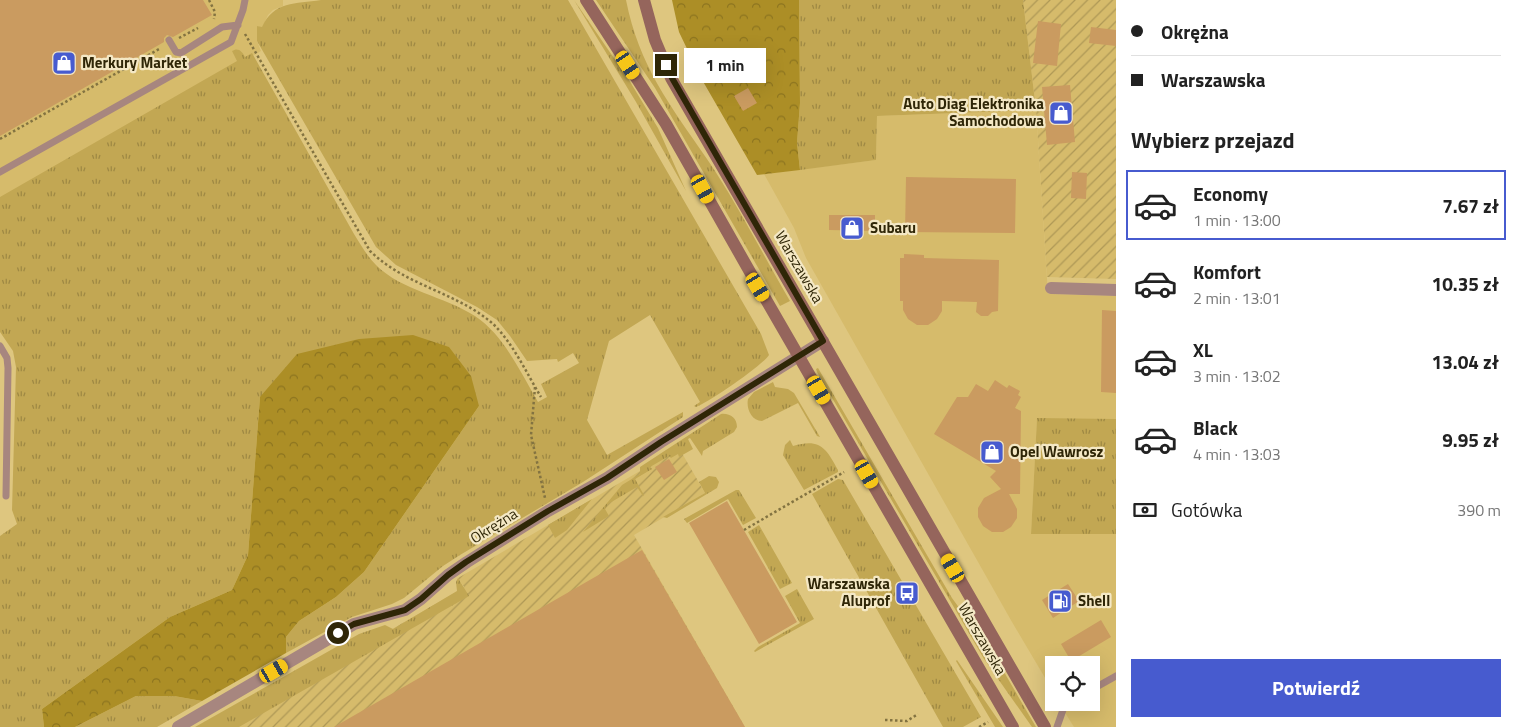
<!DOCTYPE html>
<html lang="pl">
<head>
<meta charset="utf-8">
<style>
  body { margin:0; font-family:"Titillium Web",sans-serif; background:#f6f6f6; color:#222; height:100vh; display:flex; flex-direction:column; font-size:19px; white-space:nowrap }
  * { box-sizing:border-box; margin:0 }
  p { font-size:16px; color:#767676 }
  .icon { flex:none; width:28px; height:28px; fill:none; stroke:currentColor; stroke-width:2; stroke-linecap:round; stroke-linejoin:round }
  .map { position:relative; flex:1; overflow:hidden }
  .details { display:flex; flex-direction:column; background:#fff; width:400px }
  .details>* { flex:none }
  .guide { display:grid; align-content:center; height:110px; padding:0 15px; background:#fff }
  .controls { position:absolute; left:1045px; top:656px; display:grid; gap:10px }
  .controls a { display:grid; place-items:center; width:55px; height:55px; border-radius:0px; background:#fff; box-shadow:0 5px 20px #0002; font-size:25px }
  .end { position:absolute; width:22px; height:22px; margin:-11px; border:6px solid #2f2607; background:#fff; box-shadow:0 0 0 2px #fff }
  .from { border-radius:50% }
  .bubble { position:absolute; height:35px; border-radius:0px; background:#fff; box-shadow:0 5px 20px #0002; font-size:16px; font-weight:700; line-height:35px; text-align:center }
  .car { position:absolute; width:15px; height:30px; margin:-15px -8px; border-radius:6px; box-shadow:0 0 4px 1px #0007; background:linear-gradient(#f5c518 24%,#345 0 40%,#f5c518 0 76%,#345 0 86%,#f5c518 0) }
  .guide b { display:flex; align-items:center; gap:18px; height:48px; font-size:19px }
  .guide b+b { border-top:1px solid #e0e0e0 }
  .guide i { width:12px; height:12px; background:#222 }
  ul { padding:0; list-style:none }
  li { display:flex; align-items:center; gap:15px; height:70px; margin:0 10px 8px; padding:0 5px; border:2px solid transparent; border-radius:0px }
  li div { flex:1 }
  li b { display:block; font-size:19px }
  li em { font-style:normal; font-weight:700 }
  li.on { border-color:#475bcf }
  li>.icon { width:45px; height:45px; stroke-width:1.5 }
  h2 { padding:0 15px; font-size:22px; line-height:60px }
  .pay { display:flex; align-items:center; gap:12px; height:55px; padding:0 15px; font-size:19px }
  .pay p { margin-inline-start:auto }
  .cta { display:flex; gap:10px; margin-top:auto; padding:10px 15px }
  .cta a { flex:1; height:58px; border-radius:0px; background:#475bcf; color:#fff; font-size:20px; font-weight:700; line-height:58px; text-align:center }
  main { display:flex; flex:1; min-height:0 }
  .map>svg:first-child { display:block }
  .built { fill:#d6bb6b }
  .industrial { fill:url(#industrial-furrows) }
  .grass { fill:url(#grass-tufts) }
  .forest { fill:url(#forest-crowns) }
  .building { fill:#ca9b60 }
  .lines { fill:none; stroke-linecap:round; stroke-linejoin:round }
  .path { stroke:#837341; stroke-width:2.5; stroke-dasharray:2.5 2.5; stroke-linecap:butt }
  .lane { stroke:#a7867f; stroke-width:7 }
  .street { stroke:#a7867f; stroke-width:12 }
  .secondary { stroke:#95655c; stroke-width:12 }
  .route { stroke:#2f2607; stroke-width:6 }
  .labels { text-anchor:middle; stroke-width:4.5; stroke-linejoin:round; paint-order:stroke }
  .poi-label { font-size:15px; font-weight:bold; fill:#2f2607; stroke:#f4e8c5; text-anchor:start }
  .street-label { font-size:15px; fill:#2f2607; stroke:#f4e8c5 }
</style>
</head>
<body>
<main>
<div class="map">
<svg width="1116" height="727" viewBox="0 0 1116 727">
  <defs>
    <pattern id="industrial-furrows" width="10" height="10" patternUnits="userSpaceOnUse" patternTransform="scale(1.25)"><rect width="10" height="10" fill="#d6bb6b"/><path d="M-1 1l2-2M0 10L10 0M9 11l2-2" fill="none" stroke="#ae9856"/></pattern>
    <pattern id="grass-tufts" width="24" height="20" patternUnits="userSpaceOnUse" patternTransform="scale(1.25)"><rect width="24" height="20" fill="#c2a753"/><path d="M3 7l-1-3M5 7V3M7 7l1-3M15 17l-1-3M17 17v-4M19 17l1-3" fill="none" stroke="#9e8843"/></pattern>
    <pattern id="forest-crowns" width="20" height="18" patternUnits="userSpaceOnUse" patternTransform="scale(1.25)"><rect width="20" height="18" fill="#ac8e26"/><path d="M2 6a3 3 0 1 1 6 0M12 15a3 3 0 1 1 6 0" fill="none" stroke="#8c741f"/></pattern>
  </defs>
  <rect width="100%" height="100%" fill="#dec67f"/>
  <!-- built -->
  <path class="built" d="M0,0H283V6L273,10L268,15L262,28L257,26V41L261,51L0,202Z
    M1036,110L1048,294L1116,296V419H1037L1031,534H1116V727H1074L1059,703L1091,702V665H1054V693L1012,622L806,258L794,228L764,174L876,160L877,116Z"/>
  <!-- industrial -->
  <path class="industrial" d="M1023,0H1116V279L1047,277L1036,110Z
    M679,448L705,493L634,535L745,727H201L375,639L458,591L464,587L458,578Z"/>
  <!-- grass -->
  <path class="grass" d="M321,0H568L761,334L769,355C763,365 708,403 696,407L694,406L700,402L650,315L609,341L587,420L607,455L683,412V417L583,482L460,555L443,566L404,598L392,604L352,617L286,653V637L299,621L336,597L364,572L479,406L260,397L248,555L232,590L170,617L42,709L44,727H0V536L17,524L12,510L16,367L13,351L0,332V197L237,61L232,51C238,47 242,51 245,57L252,53L354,234C361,245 367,256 376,265C402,291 444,296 475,316C504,335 520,372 538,402L547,397L541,384L579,363L573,353L558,362L557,359L527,361L510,336L497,320L477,307L396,265L376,247L257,41V26L262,27C274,1 295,4 321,0Z
    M574,0L629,80L658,128L686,191L636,102Z
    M596,0H626C639,66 670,105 707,159C737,203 763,255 790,301L780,306L655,88Z
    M799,0H1023L1036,110L877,116L876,160L800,170L797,143L800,103Z
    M818,368L952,598L997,660L1036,727H1032L984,659L817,372L816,369Z
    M773,382L775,387L788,389L794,393L820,437L817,436L798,403L762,421C751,421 746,408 748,399L754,392Z
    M721,414C730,413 737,418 737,427L734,432L703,451L702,456L690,438L688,439L693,449L679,457L678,454L671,458L669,456L650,467L652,469L635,479L644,495L643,496L637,487L608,504L605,509L609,516L583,532L622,485L640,474V467Z
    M1037,418L1116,419V534H1031Z
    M790,440L793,446C820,438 826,448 838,470V472L804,490L783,455L785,445Z
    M709,476L716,477L719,482L717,488L667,518L663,517L705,493L699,482Z
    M838,479L843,480L981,717L963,727H943L812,494Z
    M736,490H739L756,518L743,525L728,499L687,523L684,519Z
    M592,499L567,530L555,538L548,525Z
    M759,525L792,583L780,589L748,532Z
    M458,578L469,596L239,727H195L359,634L385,625L393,629L457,591L456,582Z
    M797,589L814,619L755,652L754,651L758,647L800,623L785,596Z
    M957,660L1003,727H995L956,661Z
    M136,696H174L202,701L157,727H75Z"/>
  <!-- forest -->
  <path class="forest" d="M672,0H799L800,103L797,143L800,170L757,175L701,78L679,32Z
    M413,335L449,347L471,376L479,406L364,572L336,597L299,621L286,637V653L202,701L174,696H136L75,727H44L42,709L170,617L232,590L248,555L260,397L297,354L359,339Z"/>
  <!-- building -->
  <path class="building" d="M0,0H203L212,15L173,37L167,35L164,38V42L0,136Z
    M1038,21L1061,24L1057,66L1033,63Z
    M1091,27L1116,30V46L1089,43Z
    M1070,85L1075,142L1047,145L1042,87Z
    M748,88L757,103L743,111L734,96Z
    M1072,172L1087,173L1086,199L1071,198Z
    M906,177L1016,179L1015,233L905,232Z
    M829,215H875V231L829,230Z
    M904,254L924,255V258L999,260L998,311L992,312L988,316H981L976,312L977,302L942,301V311L937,319L928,325H917L908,319L903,310V301H900V258H904Z
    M1102,310L1116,311V393L1101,392Z
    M995,380L1007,388L1009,385L1020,391L1018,395L1021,397L1015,408L1021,411L1020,494H1009L1017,509V518L1011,527L1003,532H992L983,526L978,517V508L984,498L1001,489L990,477L996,471L934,434L957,397H968L976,384L988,391Z
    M669,459L677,472L664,480L655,467Z
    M727,501L797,622L759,644L689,523Z
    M642,550L745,727H334Z
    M1068,584L1079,601L1053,618L1042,600Z
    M1101,620L1111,637L1071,661L1061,644Z"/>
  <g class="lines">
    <!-- path -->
    <path class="path" d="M209,0L215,12L214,19
      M245,34L370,251C406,286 456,292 492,323C512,341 527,374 541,397
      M179,38L198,28
      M0,139L161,48
      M535,387L531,435L545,498
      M744,530L844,472
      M885,720L907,721L918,714
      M979,727L988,722"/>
    <!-- lane -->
    <path class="lane" d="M169,40L176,52L181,53L222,27L238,25
      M0,172L231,42L243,10L245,0
      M0,346L7,358L8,368L6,496
      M1091,690L1116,676
      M1057,727L1064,707L1070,702"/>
    <!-- street -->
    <path class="street" d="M1051,288L1116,290
      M178,727L354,624L405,610L421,599L448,575L467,562L548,511L607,478L661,442L823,341"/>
    <!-- secondary -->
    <path class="secondary" d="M586,0L666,124L750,272L1013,727
      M644,0L655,40L671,78L1045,727"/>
  </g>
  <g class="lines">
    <!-- route -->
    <path class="route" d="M338,633L354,624L405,610L421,599L448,575L466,562L548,511L607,478L661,442L823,341L672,78L666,65"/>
  </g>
  <!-- icons -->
  <defs>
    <g id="shop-square" transform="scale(1.25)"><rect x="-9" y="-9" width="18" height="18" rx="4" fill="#475bcf" stroke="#f4e8c5"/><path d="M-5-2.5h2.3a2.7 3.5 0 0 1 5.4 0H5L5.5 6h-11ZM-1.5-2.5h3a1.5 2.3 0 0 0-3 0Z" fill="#fff"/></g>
    <g id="bus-square" transform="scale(1.25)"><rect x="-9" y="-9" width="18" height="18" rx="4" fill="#475bcf" stroke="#f4e8c5"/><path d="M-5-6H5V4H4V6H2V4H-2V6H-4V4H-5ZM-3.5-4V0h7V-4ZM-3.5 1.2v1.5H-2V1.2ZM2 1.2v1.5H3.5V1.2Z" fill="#fff"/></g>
    <g id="fuel-square" transform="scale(1.25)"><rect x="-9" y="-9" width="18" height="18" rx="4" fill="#475bcf" stroke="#f4e8c5"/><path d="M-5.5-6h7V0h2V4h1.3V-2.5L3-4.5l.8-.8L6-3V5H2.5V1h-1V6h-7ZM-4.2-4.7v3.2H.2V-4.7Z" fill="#fff"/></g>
  </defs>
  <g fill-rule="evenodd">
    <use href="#shop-square" x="64" y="63"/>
    <use href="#shop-square" x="1061" y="113"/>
    <use href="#shop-square" x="852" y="228"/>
    <use href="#shop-square" x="992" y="452"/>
    <use href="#bus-square" x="907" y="593"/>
    <use href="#fuel-square" x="1060" y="601"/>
  </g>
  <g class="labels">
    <!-- poi labels -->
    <g class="poi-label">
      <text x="82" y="68">Merkury Market</text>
      <text x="1044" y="109" text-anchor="end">Auto Diag Elektronika<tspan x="1044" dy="17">Samochodowa</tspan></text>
      <text x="870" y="233">Subaru</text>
      <text x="1010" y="457">Opel Wawrosz</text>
      <text x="890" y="589" text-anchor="end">Warszawska<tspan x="890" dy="17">Aluprof</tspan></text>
      <text x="1078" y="606">Shell</text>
    </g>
    <!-- street labels -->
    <g class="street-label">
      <text transform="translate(799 267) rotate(60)" y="5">Warszawska</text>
      <text transform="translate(494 526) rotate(-32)" y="5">Okrężna</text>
      <text transform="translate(982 639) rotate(60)" y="5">Warszawska</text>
    </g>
  </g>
</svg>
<div class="controls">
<a><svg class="icon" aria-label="locate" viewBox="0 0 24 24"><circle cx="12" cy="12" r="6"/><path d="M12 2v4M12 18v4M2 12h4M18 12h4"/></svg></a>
</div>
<i class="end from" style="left:338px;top:633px"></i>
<i class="end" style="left:666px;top:65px"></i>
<div class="bubble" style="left:684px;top:48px;width:82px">1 min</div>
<i class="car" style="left:628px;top:65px;rotate:147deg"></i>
<i class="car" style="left:703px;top:189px;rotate:151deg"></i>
<i class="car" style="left:758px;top:287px;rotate:149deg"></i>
<i class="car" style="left:819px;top:390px;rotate:150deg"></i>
<i class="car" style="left:867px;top:474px;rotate:150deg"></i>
<i class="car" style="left:953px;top:568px;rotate:330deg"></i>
<i class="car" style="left:274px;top:671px;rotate:60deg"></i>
</div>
<section class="details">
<div class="guide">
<b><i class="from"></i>Okrężna</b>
<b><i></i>Warszawska</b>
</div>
<h2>Wybierz przejazd</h2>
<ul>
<li class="on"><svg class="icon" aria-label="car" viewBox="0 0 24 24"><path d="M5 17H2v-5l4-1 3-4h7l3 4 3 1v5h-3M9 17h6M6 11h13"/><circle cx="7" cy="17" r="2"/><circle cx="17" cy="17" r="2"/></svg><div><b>Economy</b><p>1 min · 13:00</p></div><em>7.67 zł</em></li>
<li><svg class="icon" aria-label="car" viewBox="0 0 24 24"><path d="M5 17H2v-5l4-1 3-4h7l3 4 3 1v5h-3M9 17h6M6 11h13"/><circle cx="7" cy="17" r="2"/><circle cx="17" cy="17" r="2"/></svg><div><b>Komfort</b><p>2 min · 13:01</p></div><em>10.35 zł</em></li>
<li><svg class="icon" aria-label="car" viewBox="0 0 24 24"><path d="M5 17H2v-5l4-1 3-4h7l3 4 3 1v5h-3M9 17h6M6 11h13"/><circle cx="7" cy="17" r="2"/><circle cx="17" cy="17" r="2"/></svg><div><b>XL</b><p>3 min · 13:02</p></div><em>13.04 zł</em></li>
<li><svg class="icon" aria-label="car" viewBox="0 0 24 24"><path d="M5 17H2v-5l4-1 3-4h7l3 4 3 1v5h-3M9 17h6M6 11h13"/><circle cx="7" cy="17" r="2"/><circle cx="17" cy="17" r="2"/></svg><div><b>Black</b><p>4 min · 13:03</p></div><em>9.95 zł</em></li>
</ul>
<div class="pay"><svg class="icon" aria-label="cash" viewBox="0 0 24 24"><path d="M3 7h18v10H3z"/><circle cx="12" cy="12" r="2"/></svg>Gotówka<p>390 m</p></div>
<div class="cta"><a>Potwierdź</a></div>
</section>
</main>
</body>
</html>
